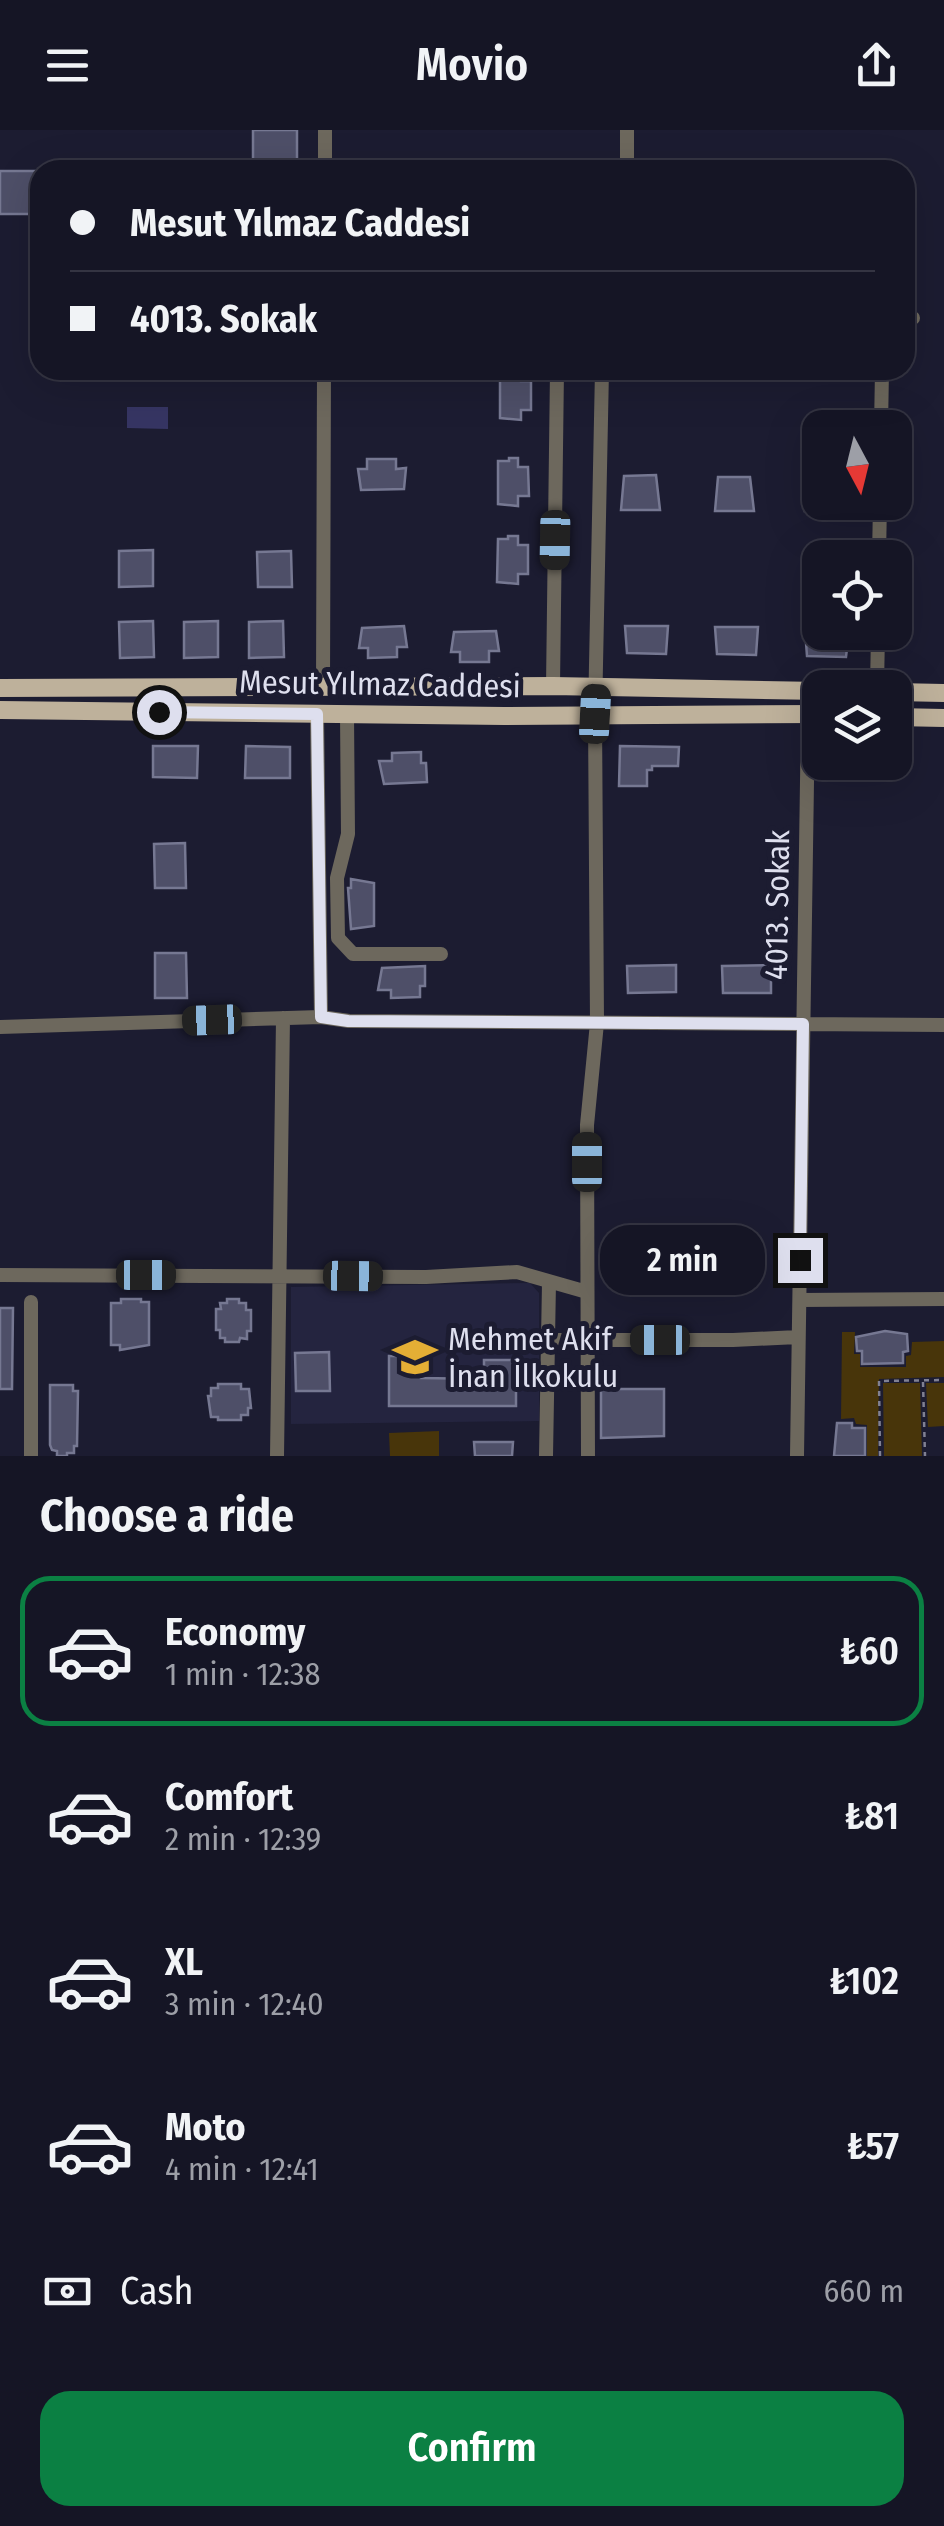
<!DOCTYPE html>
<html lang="en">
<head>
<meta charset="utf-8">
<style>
  body { margin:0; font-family:"Fira Sans Condensed",sans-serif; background:#1e1e2d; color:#f1f3f6; height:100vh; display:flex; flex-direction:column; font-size:38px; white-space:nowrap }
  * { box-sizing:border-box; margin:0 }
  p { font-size:32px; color:#9d9fa7 }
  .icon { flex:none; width:55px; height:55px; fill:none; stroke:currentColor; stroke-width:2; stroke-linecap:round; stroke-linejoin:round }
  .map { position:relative; height:1326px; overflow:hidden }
  .details { display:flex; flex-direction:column; background:#151525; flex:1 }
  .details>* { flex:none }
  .top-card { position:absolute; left:30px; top:30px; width:885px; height:220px; border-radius:30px; box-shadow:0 10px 40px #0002,0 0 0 2px #343442; display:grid; align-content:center; height:220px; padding:0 40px; background:#151525 }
  .needle { width:65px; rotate:173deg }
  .buttons { position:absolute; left:802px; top:280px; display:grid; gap:20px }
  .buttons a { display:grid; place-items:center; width:110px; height:110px; border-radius:20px; background:#151525; box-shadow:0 10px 40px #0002,0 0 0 2px #343442; font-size:50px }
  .end { position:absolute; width:45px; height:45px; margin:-22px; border:12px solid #dedfee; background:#111; box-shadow:0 0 0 5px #111 }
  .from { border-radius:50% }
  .bubble { position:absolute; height:70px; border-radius:30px; background:#151525; box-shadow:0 10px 40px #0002,0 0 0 2px #343442; font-size:32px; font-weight:600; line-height:70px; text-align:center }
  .car { position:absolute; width:30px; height:60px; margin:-30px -15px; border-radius:12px; box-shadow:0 0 8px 2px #0007; background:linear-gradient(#222 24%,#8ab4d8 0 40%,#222 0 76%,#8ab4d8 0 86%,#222 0) }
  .top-card b { display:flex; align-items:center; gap:35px; height:95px; font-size:38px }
  .top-card b+b { border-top:2px solid #343442 }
  .top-card i { width:25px; height:25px; background:#f1f3f6 }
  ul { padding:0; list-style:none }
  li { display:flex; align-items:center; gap:30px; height:150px; margin:0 20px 15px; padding:0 20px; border:5px solid transparent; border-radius:30px }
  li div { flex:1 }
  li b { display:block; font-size:38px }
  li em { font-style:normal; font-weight:600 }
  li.active { border-color:#0b8043 }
  li>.icon { width:90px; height:90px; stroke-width:1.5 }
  h2 { padding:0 40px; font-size:45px; line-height:120px }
  .pay { display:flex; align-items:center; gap:25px; height:110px; padding:0 40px; font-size:38px }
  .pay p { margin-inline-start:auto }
  .primary-button { display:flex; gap:20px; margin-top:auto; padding:20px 40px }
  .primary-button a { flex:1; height:115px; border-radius:30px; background:#0b8043; color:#fff; font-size:40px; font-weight:600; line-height:115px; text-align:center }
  header { display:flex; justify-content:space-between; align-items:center; height:130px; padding:0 40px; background:#151525; font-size:45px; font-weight:600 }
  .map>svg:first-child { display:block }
  .built { fill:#24243f }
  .green { fill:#48350a }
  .water { fill:#363563 }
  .building { fill:#4e4f68; stroke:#767892; stroke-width:2.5 }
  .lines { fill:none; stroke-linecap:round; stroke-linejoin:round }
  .path { stroke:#808092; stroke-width:2.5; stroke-dasharray:5 5; stroke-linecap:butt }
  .minor { stroke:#6d685d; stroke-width:14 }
  .major { stroke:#beb19b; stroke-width:18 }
  .route { stroke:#dedfee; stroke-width:12 }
  .labels { text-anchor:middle; stroke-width:10; stroke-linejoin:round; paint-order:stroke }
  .street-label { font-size:32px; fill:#dedfee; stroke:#1c1c31 }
  .poi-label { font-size:32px; fill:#dedfee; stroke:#1c1c31; text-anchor:start }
</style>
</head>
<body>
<header><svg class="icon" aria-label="menu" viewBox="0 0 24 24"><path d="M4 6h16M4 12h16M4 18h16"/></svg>Movio<svg class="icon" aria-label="share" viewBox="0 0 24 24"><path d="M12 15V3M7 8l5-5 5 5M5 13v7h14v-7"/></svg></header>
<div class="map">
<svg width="944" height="1326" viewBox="0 0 944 1326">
  <rect width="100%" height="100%" fill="#1c1c31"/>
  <!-- built -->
  <path class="built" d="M530,1153L539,1163V1291L291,1294V1157Z"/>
  <!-- green -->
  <path class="green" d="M842,1202H855L854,1224H860V1237H906V1226L911,1225L912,1212L944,1211V1247L879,1249L878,1326H867V1295L856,1294L854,1288L841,1289Z
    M883,1253H920L922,1326H884Z
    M926,1253H944V1296L928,1297Z
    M439,1301V1326H390L389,1303Z"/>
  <!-- water -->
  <path class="water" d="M127,277H168V299L127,298Z"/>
  <!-- building -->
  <path class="building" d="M253,0H297V38H253Z
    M0,41H40V84H0Z
    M521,242V251H531V280H521V290L500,288V246Z
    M509,328H518V337H528L529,366H518V376L498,374V331H509Z
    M367,329H396V339L406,338L404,359L361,360L358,339H367Z
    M656,345L660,380H621L624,346Z
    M718,347H750L754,381H715Z
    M817,349L820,352V381H805L808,350Z
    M508,406H518V415H528V444H518V454L497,452L498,409H508Z
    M153,420V456L119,457V421Z
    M291,421L292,457H258L257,422Z
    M153,491L154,527L120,528L119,492Z
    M218,491V527L184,528V492Z
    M283,491L284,527L249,528V492Z
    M404,496L407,517H397V527L368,528V518H359L362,498Z
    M625,496H668L666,524L627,523Z
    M715,497H758L756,525L717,524Z
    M805,499L849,502L846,527L807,526Z
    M496,501L499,521H489V532H460V522H451L454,502Z
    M153,616H198L197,648L153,647Z
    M246,616L290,617V648H245Z
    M620,616L679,617L678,636H652V640H647V656H619Z
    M421,622V633H426L427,652L384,654L379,631H392V623Z
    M185,713L186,758H155L154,714Z
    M351,749L374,753V796L351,799L348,758H351Z
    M155,823H186L187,868H155Z
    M676,835V862L628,863L627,836Z
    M771,835V863H723L722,836Z
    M425,836V856H420V867L391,868V860H378L382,838Z
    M121,1169H141V1172H149V1215L120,1220V1215H111V1173H121Z
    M227,1169H239V1173H246V1180H251V1201H247V1209L240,1208L239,1212H225V1208H220V1200H216V1179H221L220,1173H227Z
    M0,1178H13L12,1259H0Z
    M885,1201L907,1204L908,1221L903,1222V1233L862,1234V1221H857L856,1207Z
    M329,1222L330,1261H296L295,1223Z
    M389,1226H421V1248L484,1249V1230H516V1276H389Z
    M218,1254H241V1259H249L251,1278H248V1285H241V1290H218V1287H211L208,1266H211V1258H218Z
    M50,1255H73V1261H78L77,1316H74V1323H67V1326H57V1321L52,1320L50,1315Z
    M601,1259H664V1306L601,1308Z
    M837,1293H852V1298H865V1326H834Z
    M474,1312H513L512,1326H475Z"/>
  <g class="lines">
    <!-- path -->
    <path class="path" d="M923,1252L925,1326
      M880,1326L879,1251L944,1250"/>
    <!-- minor -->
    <path class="minor" d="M627,0V40
      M325,40V0
      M905,188H913
      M881,298L882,240
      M879,428L880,372
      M553,556L557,240
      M323,557L324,240
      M877,558L878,502
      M317,584L321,887
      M347,584L348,704L337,748L338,808L353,824H441
      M0,897L321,887L349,891L944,895
      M0,1145L426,1147L517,1142L587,1162
      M800,1170L944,1169
      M31,1172V1326
      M550,1210H733L798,1207
      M277,1326L283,888
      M546,1326L549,1152
      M588,1326L587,995L597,893L595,584L602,240
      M797,1326L808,584"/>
    <!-- major -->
    <path class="major" d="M0,558L553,556L820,561
      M895,562L944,563
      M0,580L504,586L820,584
      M895,587L944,588"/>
  </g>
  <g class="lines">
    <!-- route -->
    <path class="route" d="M159,582L317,584L321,887L348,891L803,894L800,1130"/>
  </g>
  <!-- icons -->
  <defs>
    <g id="school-bare" transform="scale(3.45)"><path d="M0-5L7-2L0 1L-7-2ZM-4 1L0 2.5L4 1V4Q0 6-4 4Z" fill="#e4ae35" stroke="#1c1c31" stroke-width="2.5" paint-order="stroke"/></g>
  </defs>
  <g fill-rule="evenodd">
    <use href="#school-bare" x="415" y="1227"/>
  </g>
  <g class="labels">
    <!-- street labels -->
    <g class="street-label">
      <text transform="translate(380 554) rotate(1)" y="11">Mesut Yılmaz Caddesi</text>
      <text transform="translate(777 775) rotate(-89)" y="11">4013. Sokak</text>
    </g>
    <!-- poi labels -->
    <g class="poi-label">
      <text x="448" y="1220">Mehmet Akif<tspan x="448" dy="37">İnan İlkokulu</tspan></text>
    </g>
  </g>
</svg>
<div class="buttons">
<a><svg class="needle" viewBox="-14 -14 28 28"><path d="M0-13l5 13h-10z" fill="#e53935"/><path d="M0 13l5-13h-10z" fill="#9d9fa7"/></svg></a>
<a><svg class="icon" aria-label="locate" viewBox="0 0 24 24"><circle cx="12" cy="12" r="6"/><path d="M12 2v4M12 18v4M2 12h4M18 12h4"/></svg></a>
<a><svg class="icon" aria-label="layers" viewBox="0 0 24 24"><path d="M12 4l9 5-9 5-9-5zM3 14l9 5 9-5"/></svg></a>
</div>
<i class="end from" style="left:159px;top:582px"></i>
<i class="end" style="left:800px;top:1130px"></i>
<div class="bubble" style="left:600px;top:1095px;width:165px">2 min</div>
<i class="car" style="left:555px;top:410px;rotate:181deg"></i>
<i class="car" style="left:595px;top:584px;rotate:3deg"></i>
<i class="car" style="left:212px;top:890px;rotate:268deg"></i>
<i class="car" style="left:587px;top:1032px;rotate:0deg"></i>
<i class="car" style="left:146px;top:1145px;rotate:90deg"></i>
<i class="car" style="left:353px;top:1146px;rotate:91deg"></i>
<i class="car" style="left:660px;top:1210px;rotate:270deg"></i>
<div class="top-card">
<b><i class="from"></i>Mesut Yılmaz Caddesi</b>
<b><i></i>4013. Sokak</b>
</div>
</div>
<section class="details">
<h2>Choose a ride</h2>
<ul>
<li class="active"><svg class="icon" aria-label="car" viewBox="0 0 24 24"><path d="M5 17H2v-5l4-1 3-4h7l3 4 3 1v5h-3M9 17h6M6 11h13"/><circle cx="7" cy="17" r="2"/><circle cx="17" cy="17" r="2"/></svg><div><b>Economy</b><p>1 min · 12:38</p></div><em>₺60</em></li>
<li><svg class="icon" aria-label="car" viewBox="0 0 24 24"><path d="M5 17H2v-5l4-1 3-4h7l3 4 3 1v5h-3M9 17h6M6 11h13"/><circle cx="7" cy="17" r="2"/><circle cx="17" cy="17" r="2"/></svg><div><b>Comfort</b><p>2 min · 12:39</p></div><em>₺81</em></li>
<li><svg class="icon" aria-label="car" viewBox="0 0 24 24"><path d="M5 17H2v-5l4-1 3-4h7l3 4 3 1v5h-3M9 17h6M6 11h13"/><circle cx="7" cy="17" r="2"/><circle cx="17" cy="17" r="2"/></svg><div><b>XL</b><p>3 min · 12:40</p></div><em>₺102</em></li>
<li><svg class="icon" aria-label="car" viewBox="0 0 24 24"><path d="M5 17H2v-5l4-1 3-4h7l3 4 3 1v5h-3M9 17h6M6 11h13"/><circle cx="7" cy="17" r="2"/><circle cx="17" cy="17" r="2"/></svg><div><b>Moto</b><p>4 min · 12:41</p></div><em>₺57</em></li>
</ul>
<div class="pay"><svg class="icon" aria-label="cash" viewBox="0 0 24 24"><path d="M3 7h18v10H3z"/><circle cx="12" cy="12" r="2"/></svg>Cash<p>660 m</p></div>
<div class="primary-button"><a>Confirm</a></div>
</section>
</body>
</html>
